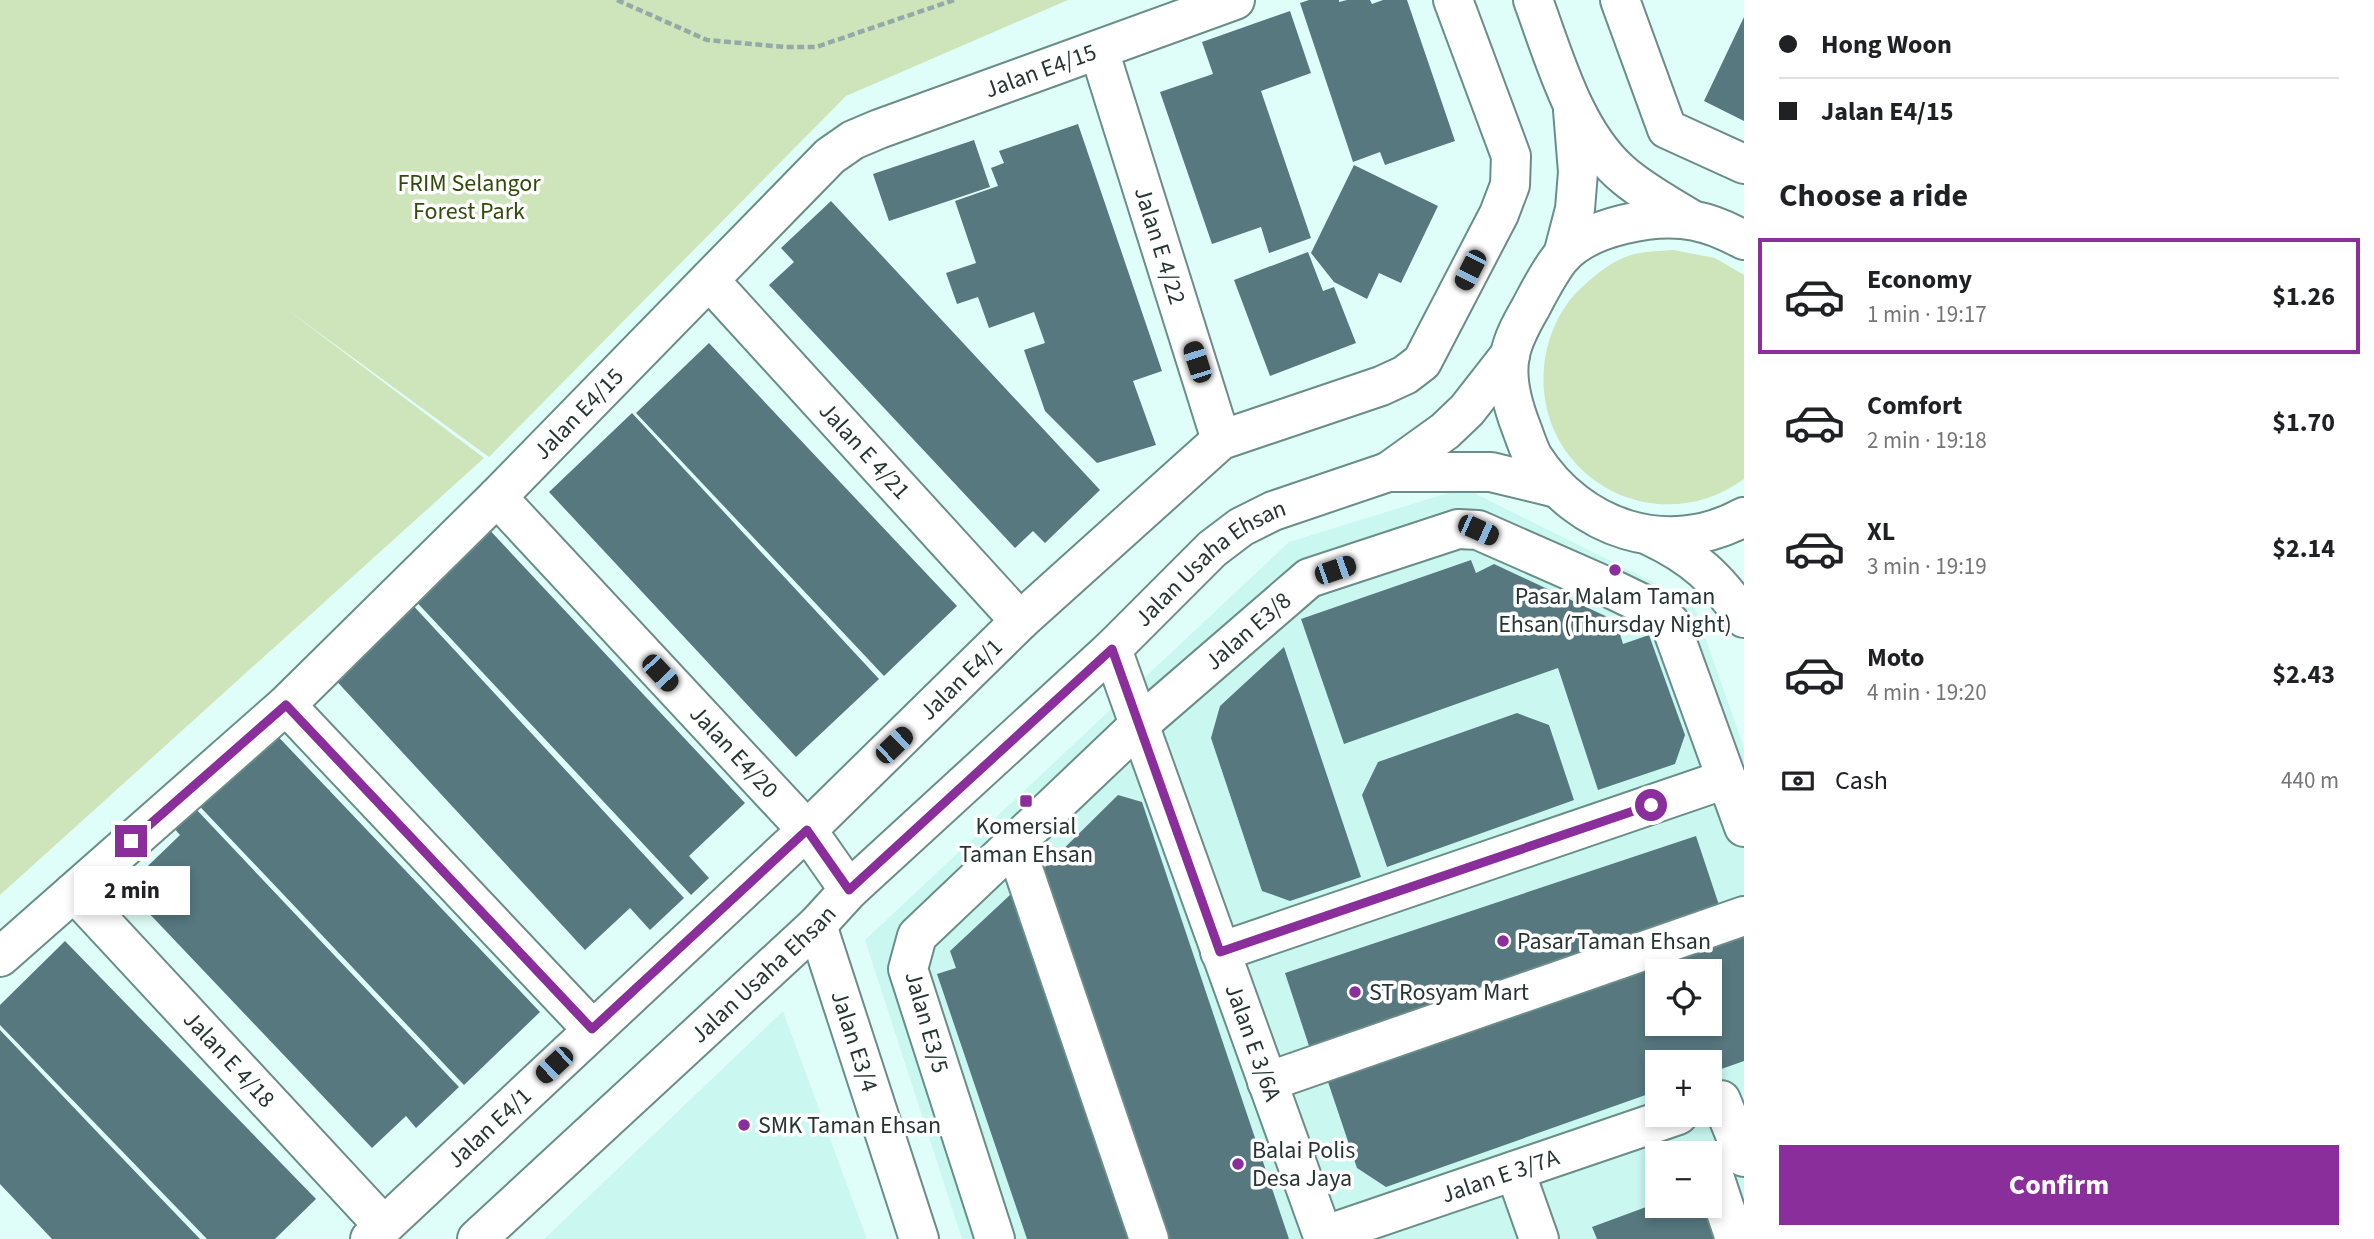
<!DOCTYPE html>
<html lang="en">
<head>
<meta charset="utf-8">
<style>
  body { margin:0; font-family:"Source Sans 3",sans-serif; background:#f6f6f6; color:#202124; height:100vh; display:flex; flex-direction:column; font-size:26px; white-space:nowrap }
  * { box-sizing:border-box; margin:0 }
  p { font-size:23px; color:#757577 }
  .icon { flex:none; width:38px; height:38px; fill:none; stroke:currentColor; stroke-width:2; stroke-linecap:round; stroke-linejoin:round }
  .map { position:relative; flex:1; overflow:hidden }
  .panel { display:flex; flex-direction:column; background:#fff; width:630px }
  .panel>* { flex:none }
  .hud { display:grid; align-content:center; height:154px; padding:0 35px; background:#fff }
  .buttons { position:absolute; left:1645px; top:959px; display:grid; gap:14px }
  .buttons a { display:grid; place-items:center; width:77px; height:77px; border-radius:0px; background:#fff; box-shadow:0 4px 10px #0003; font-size:35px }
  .end { position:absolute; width:32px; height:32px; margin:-16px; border:9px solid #892e9a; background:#fff; box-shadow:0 0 0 4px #fff }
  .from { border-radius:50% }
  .bubble { position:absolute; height:49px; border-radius:0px; background:#fff; box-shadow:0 4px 10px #0003; font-size:23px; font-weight:700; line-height:49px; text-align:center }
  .car { position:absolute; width:21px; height:42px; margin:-21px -10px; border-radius:9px; box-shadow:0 0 5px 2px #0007; background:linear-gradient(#222 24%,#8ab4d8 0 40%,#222 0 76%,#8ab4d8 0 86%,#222 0) }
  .hud b { display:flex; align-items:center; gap:24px; height:66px; font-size:26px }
  .hud b+b { border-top:2px solid #e0e0e0 }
  .hud i { width:18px; height:18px; background:#202124 }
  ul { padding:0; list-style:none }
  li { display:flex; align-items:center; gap:21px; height:116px; margin:0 14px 10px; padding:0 21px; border:4px solid transparent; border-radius:0px }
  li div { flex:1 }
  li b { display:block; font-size:26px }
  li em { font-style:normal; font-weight:700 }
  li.current { border-color:#892e9a }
  li>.icon { width:63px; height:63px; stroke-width:1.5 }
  h2 { padding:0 35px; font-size:32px; line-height:84px }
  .pay { display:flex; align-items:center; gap:18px; height:77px; padding:0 35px; font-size:26px }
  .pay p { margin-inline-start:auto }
  .primary-button { display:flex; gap:14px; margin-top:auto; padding:14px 35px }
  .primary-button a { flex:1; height:80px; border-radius:0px; background:#892e9a; color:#fff; font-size:28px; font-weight:700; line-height:80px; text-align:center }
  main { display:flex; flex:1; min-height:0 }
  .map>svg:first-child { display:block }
  .built { fill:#caf8f1; fill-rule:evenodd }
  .green { fill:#cee4bb }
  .building { fill:#57787f; fill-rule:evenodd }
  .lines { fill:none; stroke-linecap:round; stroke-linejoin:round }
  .minor-casing { stroke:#6b8d88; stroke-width:42 }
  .path { stroke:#93aaa6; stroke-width:4.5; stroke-dasharray:7 3.5; stroke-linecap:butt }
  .minor { stroke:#fff; stroke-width:38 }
  .route { stroke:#892e9a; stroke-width:9 }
  .poi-dot { fill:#892e9a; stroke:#fff; stroke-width:2.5 }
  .labels { text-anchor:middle; stroke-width:7; stroke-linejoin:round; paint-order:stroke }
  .street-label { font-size:24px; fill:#263532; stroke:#fff }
  .park-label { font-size:24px; fill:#304b0b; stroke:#fff }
  .poi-label { font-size:24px; fill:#263532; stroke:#fff; text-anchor:start }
</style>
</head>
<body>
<main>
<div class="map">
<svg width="1744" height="1239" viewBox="0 0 1744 1239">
  <rect width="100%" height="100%" fill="#e0fef9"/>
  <!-- built -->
  <path class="built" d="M1464,488L1693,602L1744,748V1239H962L865,940L1289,542ZM1657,971H1710V1024H1657ZM1657,1062H1710V1115H1657ZM1657,1153H1710V1206H1657Z
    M783,1011L867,1239H544Z"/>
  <!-- green -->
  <path class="green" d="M0,0H1068L846,96L489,457L285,308L484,458L0,895Z
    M1673,250L1715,258L1744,275V479C1655,544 1534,476 1544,366C1547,339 1557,314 1575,294C1591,278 1609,262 1631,255C1644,251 1660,251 1673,250Z"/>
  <!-- building -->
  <path class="building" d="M1309,0H1339V2L1347,0H1370L1372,4L1383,0H1407L1455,141L1385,165L1380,152L1353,162L1300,3Z
    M1290,11L1311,73L1261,91L1311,238L1269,253L1261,227L1212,244L1160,92L1213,74L1202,42Z
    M1744,17V121L1704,101Z
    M1078,124L1162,371L1133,381L1156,445L1097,463L1045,411L1024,350L1045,343L1034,312L989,328L978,297L957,304L946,273L976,263L955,201L998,186L991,168L1004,163L999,151Z
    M974,140L990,187L889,221L873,174Z
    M1354,165L1438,206L1401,283L1379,273L1367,299L1334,282L1311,253Z
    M831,201L1100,490L1045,543L1033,531L1015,548L769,285L794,262L781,248Z
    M1308,252L1323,291L1334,287L1356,343L1270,376L1234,280Z
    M709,343L957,606L884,676L636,413Z
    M632,413L879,679L796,757L549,492Z
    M484,524L745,803L689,856L709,878L691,895L410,595Z
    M1471,560L1476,573L1494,564L1616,621L1623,644L1649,635L1685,735L1675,764L1598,790L1558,668L1344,744L1301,619Z
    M409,601L684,898L650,930L630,908L585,950L330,674Z
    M1284,647L1361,877L1290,901L1262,891L1211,738L1220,706Z
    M1517,713L1549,725L1574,800L1387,867L1362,795L1378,762Z
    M269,727L540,1012L464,1085L188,794Z
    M1118,795L1142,802L1289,1239H1169L1044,868Z
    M194,807L459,1087L416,1128L406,1116L372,1148L125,888L180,835L173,827Z
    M1696,836L1720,908L1309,1046L1285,973Z
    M1025,881L1147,1239H1027L937,974L956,968L950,951Z
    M1744,935V1061L1710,1073V1062H1657V1091L1386,1187L1357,1168L1328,1082ZM1657,971H1710V1024H1657Z
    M65,941L316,1199L275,1239H207L0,1025V1005Z
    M0,1030L99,1134L200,1239H52L0,1184Z
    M1657,1203V1206H1710L1722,1239H1597L1592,1227Z"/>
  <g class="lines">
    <!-- minor casing -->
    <g class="minor-casing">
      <g id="minor">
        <path d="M1533,0C1554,57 1574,131 1620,172C1641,191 1668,205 1692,220"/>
        <path d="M1620,0L1667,129L1744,164"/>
        <path id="s1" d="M1099,50L1221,440"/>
        <path d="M1744,240C1729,232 1712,224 1695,221C1656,213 1588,226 1561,257C1549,272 1540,290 1531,307C1523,321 1513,338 1510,355C1505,378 1513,406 1521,427C1525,437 1528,448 1533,457C1579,529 1667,559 1744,517"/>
        <path d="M1563,255L1575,209L1578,172L1573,110"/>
        <path id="s2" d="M709,280L1020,621"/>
        <path d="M1388,472L1445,431L1467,410L1510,355"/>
        <path id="s3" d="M497,497L807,830L849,890"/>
        <path d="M1650,536C1693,556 1718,579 1744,618"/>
        <path id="s4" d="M1112,649L1324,1239"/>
        <path d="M286,705L592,1029"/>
        <path d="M1015,845L1149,1239"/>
        <path id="s5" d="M74,892L384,1226"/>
        <path id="s6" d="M817,925L919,1239"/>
        <path d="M1220,952L1726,779"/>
        <path id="s7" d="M0,957L286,705L497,497L830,156L853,140L879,129L1235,0"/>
        <path d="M1267,1082L1744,916"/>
        <path d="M1721,1100L1744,1157"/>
        <path d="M1710,1164L1735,1239"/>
        <path d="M1515,1171L1539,1239"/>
        <path id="s8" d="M1323,1236L1678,1115"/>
        <path id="s9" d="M370,1239L807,830L1020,621L1221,440L1381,386L1405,375L1422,362L1499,214L1510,185L1511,156L1453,0"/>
        <path id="s10" d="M477,1239L817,925L849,890L1112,649L1212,549L1241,527L1273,511L1388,472H1491L1557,488"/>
        <path id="s11" d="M995,1239L908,969L917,936L1139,725L1309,578L1458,529L1478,530L1612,589L1643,604L1670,623L1744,827"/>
      </g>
    </g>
    <!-- path -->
    <path class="path" d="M617,0L707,40L785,47H816L954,0"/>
    <!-- minor -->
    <use href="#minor" class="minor"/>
  </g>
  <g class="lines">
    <!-- route -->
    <path class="route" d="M131,841L286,705L592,1029L807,830L849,890L1112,649L1220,952L1651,805"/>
  </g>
  <!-- markers -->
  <g class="poi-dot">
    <circle cx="1615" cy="570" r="7"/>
    <rect x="1019" y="794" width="14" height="14" rx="3.5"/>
    <circle cx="1503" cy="941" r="7"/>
    <circle cx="1355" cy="992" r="7"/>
    <circle cx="744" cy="1125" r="7"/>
    <circle cx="1238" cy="1164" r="7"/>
  </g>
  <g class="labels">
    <!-- street labels -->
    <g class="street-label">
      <text dy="8" stroke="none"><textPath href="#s7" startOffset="1382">Jalan E4/15</textPath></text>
      <text dy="8" stroke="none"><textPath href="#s1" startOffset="205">Jalan E 4/22</textPath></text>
      <text dy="8" stroke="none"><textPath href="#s7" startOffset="794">Jalan E4/15</textPath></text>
      <text dy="8" stroke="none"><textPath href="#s2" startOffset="231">Jalan E 4/21</textPath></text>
      <text dy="8" stroke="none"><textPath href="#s10" startOffset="999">Jalan Usaha Ehsan</textPath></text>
      <text dy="8" stroke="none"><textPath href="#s11" startOffset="768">Jalan E3/8</textPath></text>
      <text dy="8" stroke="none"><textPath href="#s9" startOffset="814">Jalan E4/1</textPath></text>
      <text dy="8" stroke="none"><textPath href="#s3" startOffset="348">Jalan E4/20</textPath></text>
      <text dy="8" stroke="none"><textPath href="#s10" startOffset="390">Jalan Usaha Ehsan</textPath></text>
      <text transform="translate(927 1022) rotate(74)" y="8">Jalan E3/5</text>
      <text dy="8" stroke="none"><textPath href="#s6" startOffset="122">Jalan E3/4</textPath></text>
      <text dy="8" stroke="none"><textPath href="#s4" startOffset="418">Jalan E 3/6A</textPath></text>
      <text dy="8" stroke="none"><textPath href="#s5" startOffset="228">Jalan E 4/18</textPath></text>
      <text dy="8" stroke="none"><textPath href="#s9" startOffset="163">Jalan E4/1</textPath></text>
      <text dy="8" stroke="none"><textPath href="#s8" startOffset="187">Jalan E 3/7A</textPath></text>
    </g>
    <!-- park labels -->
    <g class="park-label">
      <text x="469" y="191">FRIM Selangor<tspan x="469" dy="28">Forest Park</tspan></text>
    </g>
    <!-- poi labels -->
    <g class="poi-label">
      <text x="1615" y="604" text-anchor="middle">Pasar Malam Taman<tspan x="1615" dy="28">Ehsan (Thursday Night)</tspan></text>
      <text x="1026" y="834" text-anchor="middle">Komersial<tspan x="1026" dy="28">Taman Ehsan</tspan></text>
      <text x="1517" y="949">Pasar Taman Ehsan</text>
      <text x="1369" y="1000">ST Rosyam Mart</text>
      <text x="758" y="1133">SMK Taman Ehsan</text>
      <text x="1252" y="1158">Balai Polis<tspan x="1252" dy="28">Desa Jaya</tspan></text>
    </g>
  </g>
</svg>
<div class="buttons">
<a><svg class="icon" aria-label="locate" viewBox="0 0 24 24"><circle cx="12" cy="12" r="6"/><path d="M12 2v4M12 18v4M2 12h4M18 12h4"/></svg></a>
<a>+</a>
<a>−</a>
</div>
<i class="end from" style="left:1651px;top:805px"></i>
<i class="end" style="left:131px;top:841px"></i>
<div class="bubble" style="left:74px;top:866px;width:116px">2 min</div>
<i class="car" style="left:1470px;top:270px;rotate:207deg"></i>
<i class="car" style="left:1197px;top:362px;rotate:342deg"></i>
<i class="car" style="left:1478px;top:530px;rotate:114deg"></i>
<i class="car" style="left:1335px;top:570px;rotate:71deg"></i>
<i class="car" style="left:660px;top:673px;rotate:137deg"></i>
<i class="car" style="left:894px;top:745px;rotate:46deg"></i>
<i class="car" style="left:554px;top:1065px;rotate:227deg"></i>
</div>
<section class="panel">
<div class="hud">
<b><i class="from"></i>Hong Woon</b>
<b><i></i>Jalan E4/15</b>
</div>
<h2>Choose a ride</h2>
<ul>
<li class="current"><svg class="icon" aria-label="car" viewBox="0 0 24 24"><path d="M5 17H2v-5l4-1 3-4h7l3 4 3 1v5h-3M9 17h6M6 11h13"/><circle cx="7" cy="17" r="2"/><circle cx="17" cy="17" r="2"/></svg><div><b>Economy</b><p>1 min · 19:17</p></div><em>$1.26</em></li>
<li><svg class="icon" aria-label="car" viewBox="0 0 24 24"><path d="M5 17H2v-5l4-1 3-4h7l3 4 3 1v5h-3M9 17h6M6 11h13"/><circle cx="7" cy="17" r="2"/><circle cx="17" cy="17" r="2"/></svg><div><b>Comfort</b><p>2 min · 19:18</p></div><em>$1.70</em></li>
<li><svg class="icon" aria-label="car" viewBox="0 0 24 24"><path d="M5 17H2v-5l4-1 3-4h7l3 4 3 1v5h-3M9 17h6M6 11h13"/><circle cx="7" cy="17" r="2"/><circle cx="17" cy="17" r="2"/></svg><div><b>XL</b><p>3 min · 19:19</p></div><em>$2.14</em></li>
<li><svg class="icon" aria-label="car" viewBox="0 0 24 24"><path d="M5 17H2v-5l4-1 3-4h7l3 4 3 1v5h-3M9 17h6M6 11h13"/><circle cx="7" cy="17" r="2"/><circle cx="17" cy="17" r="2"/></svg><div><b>Moto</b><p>4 min · 19:20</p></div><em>$2.43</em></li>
</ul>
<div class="pay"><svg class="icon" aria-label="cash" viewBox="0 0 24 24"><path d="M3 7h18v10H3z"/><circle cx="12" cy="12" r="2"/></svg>Cash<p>440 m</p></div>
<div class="primary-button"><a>Confirm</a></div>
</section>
</main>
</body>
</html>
